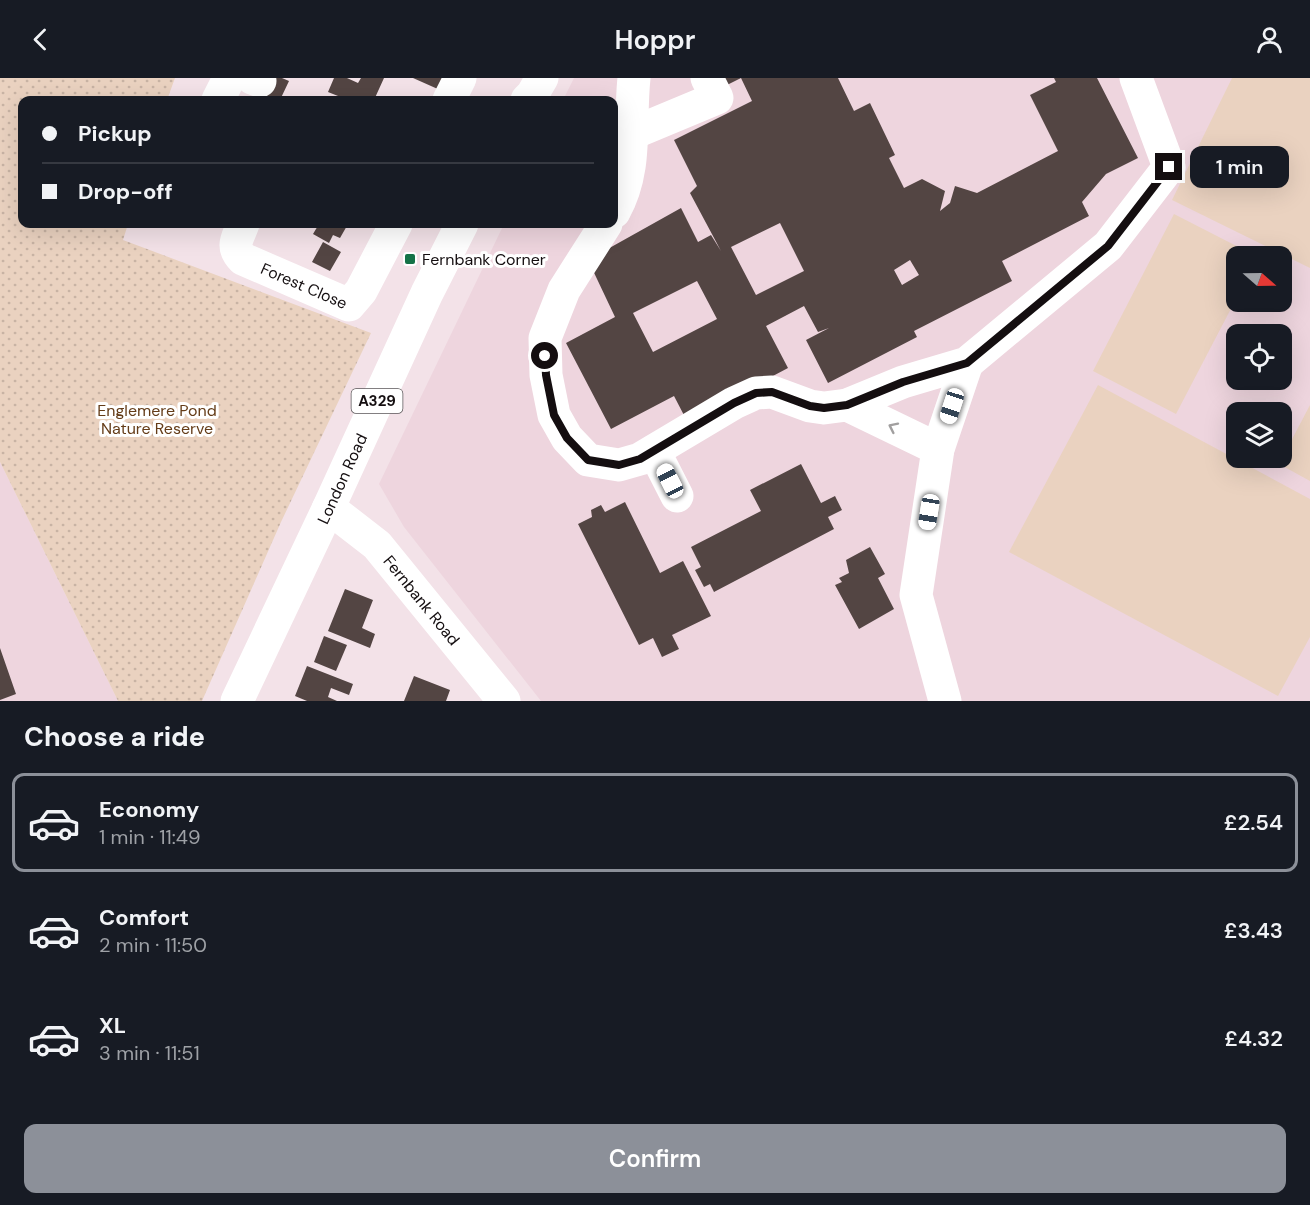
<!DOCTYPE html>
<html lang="en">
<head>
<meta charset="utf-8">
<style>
  body { margin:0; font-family:"DM Sans",sans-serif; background:#242831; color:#f1f3f6; height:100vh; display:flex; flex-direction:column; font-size:22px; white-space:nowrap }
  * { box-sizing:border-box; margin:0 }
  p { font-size:20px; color:#9ea1a6 }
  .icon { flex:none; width:33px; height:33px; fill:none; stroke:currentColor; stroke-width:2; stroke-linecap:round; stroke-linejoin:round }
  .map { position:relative; height:623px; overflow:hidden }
  .panel { display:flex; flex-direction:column; background:#171b24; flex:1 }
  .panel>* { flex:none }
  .hud { position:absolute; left:18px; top:18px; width:600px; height:132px; border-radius:12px; box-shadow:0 6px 24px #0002; display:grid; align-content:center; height:132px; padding:0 24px; background:#171b24 }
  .needle { width:39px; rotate:110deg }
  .buttons { position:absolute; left:1226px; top:168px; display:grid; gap:12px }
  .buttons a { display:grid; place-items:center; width:66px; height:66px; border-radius:12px; background:#171b24; box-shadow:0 6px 24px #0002; font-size:30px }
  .end { position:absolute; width:27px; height:27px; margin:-14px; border:8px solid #140e10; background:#fff; box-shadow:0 0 0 3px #fff }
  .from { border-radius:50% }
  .bubble { position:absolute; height:42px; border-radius:12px; background:#171b24; box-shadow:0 6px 24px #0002; font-size:20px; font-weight:600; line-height:42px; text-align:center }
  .car { position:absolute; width:18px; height:36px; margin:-18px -9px; border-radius:8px; box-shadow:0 0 4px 2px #0007; background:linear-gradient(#fff 24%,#345 0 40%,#fff 0 76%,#345 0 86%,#fff 0) }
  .hud b { display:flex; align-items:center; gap:21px; height:57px; font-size:22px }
  .hud b+b { border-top:2px solid #363941 }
  .hud i { width:15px; height:15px; background:#f1f3f6 }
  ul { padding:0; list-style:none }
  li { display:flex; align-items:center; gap:18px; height:99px; margin:0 12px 9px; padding:0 12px; border:3px solid transparent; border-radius:12px }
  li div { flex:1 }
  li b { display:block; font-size:22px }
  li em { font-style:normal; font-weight:600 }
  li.current { border-color:#8c9099 }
  li>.icon { width:54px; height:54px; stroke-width:1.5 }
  h2 { padding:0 24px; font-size:27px; line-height:72px }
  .button { display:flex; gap:12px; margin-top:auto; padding:12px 24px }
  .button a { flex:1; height:69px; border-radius:12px; background:#8c9099; color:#fff; font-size:24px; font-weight:600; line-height:69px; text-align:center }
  header { display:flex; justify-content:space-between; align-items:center; height:78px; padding:0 24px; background:#171b24; font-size:27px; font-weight:600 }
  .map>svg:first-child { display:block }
  .built { fill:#eed5de; fill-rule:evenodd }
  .park { fill:url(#park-dots) }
  .garden { fill:#ead2c0 }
  .building { fill:#534543; fill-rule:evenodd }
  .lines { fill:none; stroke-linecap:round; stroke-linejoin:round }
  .minor { stroke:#fff; stroke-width:33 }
  .major { stroke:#fff; stroke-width:33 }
  .oneway { stroke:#a19f9f }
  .route { stroke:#140e10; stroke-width:8 }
  .poi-dot { fill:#147247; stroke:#fff; stroke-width:2 }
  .labels { text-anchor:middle; stroke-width:6; stroke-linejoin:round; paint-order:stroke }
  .shield { fill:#fff; stroke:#5a5658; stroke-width:1.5 }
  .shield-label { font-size:15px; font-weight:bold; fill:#140e10 }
  .poi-label { font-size:16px; fill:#140e10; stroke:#fff; text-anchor:start }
  .street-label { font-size:16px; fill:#140e10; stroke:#fff }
  .park-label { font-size:16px; fill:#643c18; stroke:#fff }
</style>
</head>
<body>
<header><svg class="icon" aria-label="back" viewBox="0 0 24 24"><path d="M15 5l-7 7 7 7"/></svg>Hoppr<svg class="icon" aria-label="person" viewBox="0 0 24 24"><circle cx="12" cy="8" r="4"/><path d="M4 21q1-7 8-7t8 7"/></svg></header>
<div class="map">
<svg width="1310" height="623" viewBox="0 0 1310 623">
  <defs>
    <pattern id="park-dots" width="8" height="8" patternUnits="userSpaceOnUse" patternTransform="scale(1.5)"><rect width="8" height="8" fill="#ead2c0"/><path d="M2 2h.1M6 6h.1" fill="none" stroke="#c8b3a4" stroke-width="1.8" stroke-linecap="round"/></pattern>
  </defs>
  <rect width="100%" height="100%" fill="#f3e2e8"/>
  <!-- built -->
  <path class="built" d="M574,0H1310V623H541L404,449L379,406L504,146H614V22H563ZM1236,178H1281V224H1236ZM1236,256H1281V302H1236ZM1236,334H1281V380H1236Z
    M0,384L118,623H0Z"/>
  <!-- park -->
  <path class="park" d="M0,0H175L167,22H22V146H128L123,162L371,255L281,444L202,623H118L0,384Z"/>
  <!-- garden -->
  <path class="garden" d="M1232,0H1310V190L1172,122Z
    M1174,136L1256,178H1236V221L1176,336L1093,293Z
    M1098,307L1310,421V559L1278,618L1009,474Z
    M1310,327V403L1279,386Z"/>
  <!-- building -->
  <path class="building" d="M266,0H282L289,3L280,22H257Z
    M334,0H347L358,5L361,0H384L374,22H348L328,14Z
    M413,0H456L449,16Z
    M724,0H838L854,33L870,25L895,77L889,80L904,110L922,101L945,113L940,133L950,125L955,108L977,115L1058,73L1030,17L1056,4L1054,0H1097L1138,80L1106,96L1082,124L1089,138L1002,183L1012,203L914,253L917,259L828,305L806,262L829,250L818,254L804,228L766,248L788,290L687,343L674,318L611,351L566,265L615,239L588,182L681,130L698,164L711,157L721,173L690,115L697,108L674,62L752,23L741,0L727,7ZM780,145L804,193L756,217L731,169ZM910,182L919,197L902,207L894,192ZM697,203L717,241L653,274L633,235Z
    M319,146H348L340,160L333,157L329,165L313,156Z
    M323,164L341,174L330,193L312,184Z
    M801,386L821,425L835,418L842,432L828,439L834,451L714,514L710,506L704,509L695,492L701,489L691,469L761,433L750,412Z
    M625,424L660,495L683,483L711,538L672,557L679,571L662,579L653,560L639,567L578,446L592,439L591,432L601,427L605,434Z
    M870,469L885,496L878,500L894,531L859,551L835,507L842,504L839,500L849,495L846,482Z
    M345,511L373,522L362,550L375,556L370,570L328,553Z
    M324,558L347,567L336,593L314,584Z
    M0,570L16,616L0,622Z
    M307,588L353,606L349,617L331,610L328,619L337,623H307L295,618Z
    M414,598L450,612L446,623H404Z"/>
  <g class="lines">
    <!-- minor -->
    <g class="minor">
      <path d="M252,0L260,3"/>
      <path d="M218,22L229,0"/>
      <path d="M449,22L460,0"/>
      <path d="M633,55L717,20L707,0"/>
      <path d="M614,134C638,92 629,46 634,0"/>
      <path id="s1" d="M243,146C238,160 230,168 243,181L349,227L361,213L396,146"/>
      <path d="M606,146L564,212L545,260L546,297L554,337L567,360L588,382L619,387L640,381L734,325L756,315L772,314L810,328L824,330L847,327L903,304L967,285L1108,168L1169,89L1136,0"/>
      <path d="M847,327L938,371"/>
      <path d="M654,373L677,418"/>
      <path id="s2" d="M328,431L337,436L377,467L504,623"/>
      <path d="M945,623L916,517L938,371L967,285"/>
    </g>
    <!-- major -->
    <g class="major">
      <path d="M527,22L532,17L542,0"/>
      <path id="s3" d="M237,623L328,431L427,215L462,146"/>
    </g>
  </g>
  <!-- one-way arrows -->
  <defs><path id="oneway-chevron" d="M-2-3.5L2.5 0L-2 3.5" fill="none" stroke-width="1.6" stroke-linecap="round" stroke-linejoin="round" transform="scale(1.5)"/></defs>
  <use class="oneway" href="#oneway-chevron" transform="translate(893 349) rotate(-154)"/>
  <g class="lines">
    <!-- route -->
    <path class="route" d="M545,278L546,297L554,337L567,360L588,382L619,387L640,381L734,325L756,315L772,314L810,328L824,330L847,327L903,304L967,285L1108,168L1169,89"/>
  </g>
  <!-- markers -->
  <rect class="poi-dot" x="404" y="175" width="12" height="12" rx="3"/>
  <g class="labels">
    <!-- shield labels -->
    <rect class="shield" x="351.5" y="311" width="51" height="24" rx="4.5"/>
    <g class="shield-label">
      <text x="377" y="328">A329</text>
    </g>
    <!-- poi labels -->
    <g class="poi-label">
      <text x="422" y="187">Fernbank Corner</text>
    </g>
    <!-- street labels -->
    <g class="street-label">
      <text dy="6" stroke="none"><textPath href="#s1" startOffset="105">Forest Close</textPath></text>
      <text dy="6" stroke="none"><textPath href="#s3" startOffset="246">London Road</textPath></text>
      <text dy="6" stroke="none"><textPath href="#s2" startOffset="132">Fernbank Road</textPath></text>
    </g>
    <!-- park labels -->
    <g class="park-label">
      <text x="157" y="338">Englemere Pond<tspan x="157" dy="18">Nature Reserve</tspan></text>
    </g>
  </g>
</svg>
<div class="buttons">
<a><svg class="needle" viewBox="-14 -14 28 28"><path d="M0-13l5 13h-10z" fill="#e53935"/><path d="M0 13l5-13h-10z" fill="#9ea1a6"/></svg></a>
<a><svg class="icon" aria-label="locate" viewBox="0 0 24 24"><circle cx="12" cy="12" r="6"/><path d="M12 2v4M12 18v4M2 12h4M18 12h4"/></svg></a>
<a><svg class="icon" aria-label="layers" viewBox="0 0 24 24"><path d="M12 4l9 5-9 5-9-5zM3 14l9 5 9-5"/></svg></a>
</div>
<i class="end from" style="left:545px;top:278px"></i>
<i class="end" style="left:1169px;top:89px"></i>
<div class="bubble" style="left:1190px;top:68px;width:99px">1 min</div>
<i class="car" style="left:952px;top:328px;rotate:198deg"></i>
<i class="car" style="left:670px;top:403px;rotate:333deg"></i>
<i class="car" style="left:929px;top:434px;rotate:189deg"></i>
<div class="hud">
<b><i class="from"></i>Pickup</b>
<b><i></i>Drop-off</b>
</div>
</div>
<section class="panel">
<h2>Choose a ride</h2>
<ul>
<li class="current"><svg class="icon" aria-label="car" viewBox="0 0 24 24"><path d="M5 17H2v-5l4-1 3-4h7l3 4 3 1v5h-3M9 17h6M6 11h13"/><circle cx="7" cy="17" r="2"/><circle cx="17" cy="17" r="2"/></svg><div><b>Economy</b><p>1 min · 11:49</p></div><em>£2.54</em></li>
<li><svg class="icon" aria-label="car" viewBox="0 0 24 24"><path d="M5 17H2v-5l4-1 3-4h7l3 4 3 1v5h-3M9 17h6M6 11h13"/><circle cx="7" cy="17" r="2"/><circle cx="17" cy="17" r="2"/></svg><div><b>Comfort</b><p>2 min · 11:50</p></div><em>£3.43</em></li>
<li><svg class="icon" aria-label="car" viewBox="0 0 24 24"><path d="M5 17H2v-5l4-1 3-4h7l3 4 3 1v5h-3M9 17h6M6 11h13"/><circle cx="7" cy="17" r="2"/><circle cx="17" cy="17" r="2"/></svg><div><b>XL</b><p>3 min · 11:51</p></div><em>£4.32</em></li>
</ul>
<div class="button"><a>Confirm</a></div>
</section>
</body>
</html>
